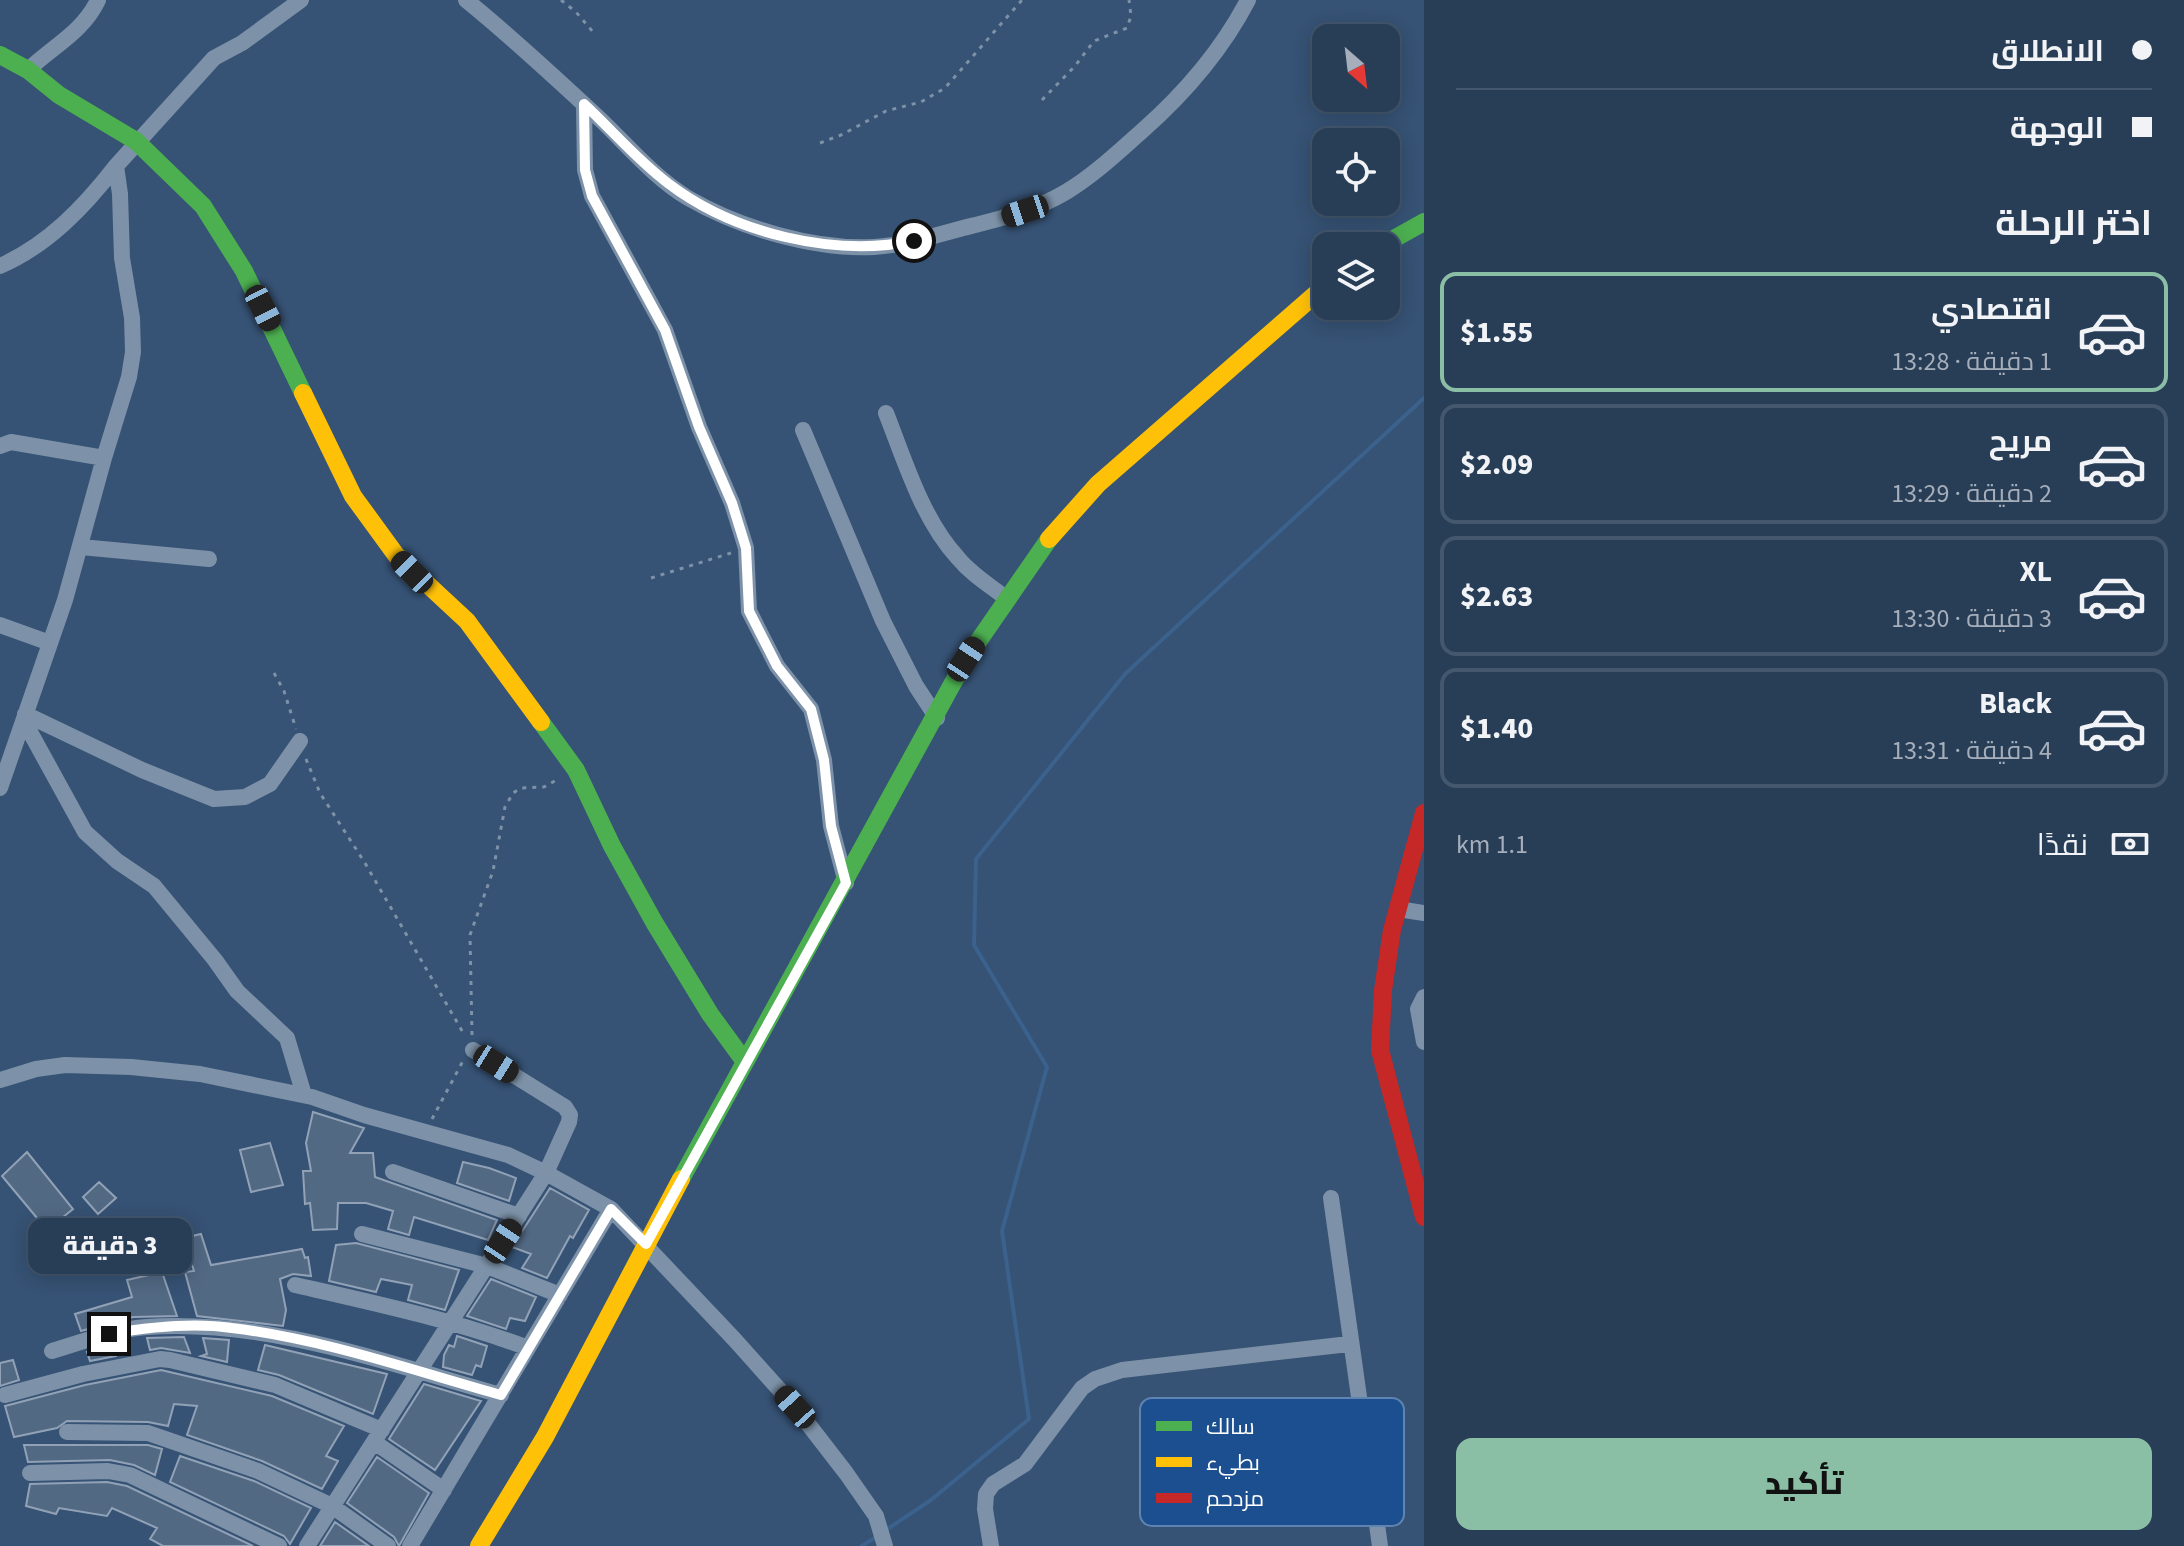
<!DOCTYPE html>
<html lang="ar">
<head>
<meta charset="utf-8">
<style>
  body { margin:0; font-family:"Source Sans 3",Cairo,sans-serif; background:#344961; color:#f1f3f6; direction:rtl; height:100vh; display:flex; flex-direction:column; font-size:30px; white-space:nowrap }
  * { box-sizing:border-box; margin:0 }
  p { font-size:26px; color:#a5aeba }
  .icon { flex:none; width:44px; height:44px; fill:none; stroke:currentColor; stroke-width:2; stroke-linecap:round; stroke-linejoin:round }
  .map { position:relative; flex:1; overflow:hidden; direction:ltr }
  .panel { display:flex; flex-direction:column; background:#283e57; width:760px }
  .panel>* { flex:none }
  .banner { display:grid; align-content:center; height:176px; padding:0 32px; background:#283e57 }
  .needle { width:52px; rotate:152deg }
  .controls { position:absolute; left:1312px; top:24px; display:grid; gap:16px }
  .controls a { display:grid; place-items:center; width:88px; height:88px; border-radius:16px; background:#283e57; box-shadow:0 4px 20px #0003,0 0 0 2px #44576d; font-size:40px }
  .end { position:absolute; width:36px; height:36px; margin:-18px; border:10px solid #fff; background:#111; box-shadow:0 0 0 4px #111 }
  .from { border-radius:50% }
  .bubble { position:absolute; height:56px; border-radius:16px; background:#283e57; box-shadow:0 4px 20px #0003,0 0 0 2px #44576d; font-size:26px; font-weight:800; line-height:56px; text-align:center; direction:rtl }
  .car { position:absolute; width:24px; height:48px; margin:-24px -12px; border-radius:10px; box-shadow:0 0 6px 2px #0007; background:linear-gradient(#222 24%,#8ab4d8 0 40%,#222 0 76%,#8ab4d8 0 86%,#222 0) }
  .banner b { display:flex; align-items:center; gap:28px; height:76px; font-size:30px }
  .banner b+b { border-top:2px solid #44576d }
  .banner i { width:20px; height:20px; background:#f1f3f6 }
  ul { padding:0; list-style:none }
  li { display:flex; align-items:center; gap:24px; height:120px; margin:0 16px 12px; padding:0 16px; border:4px solid #44576d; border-radius:16px }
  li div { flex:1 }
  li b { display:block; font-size:30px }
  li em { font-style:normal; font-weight:800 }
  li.on { border-color:#8abfa5 }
  li>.icon { width:72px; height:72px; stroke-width:1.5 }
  h2 { padding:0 32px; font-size:36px; line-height:96px }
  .pay { display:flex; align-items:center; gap:20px; height:88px; padding:0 32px; font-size:30px }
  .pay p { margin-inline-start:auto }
  .action { display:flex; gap:16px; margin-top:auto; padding:16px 32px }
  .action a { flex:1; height:92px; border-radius:16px; background:#8abfa5; color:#111; font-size:32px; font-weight:800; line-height:92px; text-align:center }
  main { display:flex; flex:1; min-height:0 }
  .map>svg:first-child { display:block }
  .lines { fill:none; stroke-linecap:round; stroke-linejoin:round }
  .stream { stroke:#3b618d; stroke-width:4 }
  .building { fill:#526984; stroke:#92a2b6; stroke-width:2 }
  .path { stroke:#7d92a8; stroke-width:3; stroke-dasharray:4 6; stroke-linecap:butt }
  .street { stroke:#7d92a8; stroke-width:16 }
  .fast { stroke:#4caf50; stroke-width:18 }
  .slow { stroke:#ffc107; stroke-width:18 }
  .jam { stroke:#c62828; stroke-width:18 }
  .route { stroke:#fff; stroke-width:10 }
  .key { fill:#1b4f8f; stroke:#5f84b1; stroke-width:2 }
  .key-label { font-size:22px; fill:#fff }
</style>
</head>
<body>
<main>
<section class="panel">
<div class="banner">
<b><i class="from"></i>الانطلاق</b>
<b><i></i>الوجهة</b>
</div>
<h2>اختر الرحلة</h2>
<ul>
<li class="on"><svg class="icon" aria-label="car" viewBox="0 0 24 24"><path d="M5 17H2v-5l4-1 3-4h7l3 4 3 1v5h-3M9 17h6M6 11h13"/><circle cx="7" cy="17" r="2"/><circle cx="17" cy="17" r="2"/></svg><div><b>اقتصادي</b><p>1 دقيقة · 13:28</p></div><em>$1.55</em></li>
<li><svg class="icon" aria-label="car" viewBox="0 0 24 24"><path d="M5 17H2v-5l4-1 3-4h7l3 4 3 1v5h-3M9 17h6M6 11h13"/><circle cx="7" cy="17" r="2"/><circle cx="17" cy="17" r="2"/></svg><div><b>مريح</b><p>2 دقيقة · 13:29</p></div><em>$2.09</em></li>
<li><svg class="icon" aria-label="car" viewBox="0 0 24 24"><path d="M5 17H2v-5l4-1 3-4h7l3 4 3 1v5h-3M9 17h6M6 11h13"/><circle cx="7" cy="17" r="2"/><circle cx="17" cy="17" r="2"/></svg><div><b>XL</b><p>3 دقيقة · 13:30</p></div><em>$2.63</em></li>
<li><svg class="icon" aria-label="car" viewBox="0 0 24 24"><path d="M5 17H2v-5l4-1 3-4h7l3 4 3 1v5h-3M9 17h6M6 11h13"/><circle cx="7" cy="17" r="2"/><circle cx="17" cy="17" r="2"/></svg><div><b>Black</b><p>4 دقيقة · 13:31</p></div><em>$1.40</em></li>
</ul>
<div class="pay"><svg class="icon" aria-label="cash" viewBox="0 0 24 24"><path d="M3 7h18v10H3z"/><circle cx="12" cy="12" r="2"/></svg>نقدًا<p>1.1 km</p></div>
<div class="action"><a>تأكيد</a></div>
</section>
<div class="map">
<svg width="1424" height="1546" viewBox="0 0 1424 1546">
  <rect width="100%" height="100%" fill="#365274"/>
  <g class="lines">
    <!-- stream -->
    <path class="stream" d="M886,1530L931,1500L1029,1419L1002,1231L1047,1067L974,945L976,859L1125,674L1424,398
      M862,1546L876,1537"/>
  </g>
  <!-- building -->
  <path class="building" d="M313,1112L364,1128L350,1153H373L375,1177L497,1220L488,1240L414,1217L409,1235L388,1229L393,1211L366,1203H338L337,1229L313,1230L310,1203L305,1204L303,1171H311L306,1143Z
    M270,1143L283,1185L251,1192L240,1150Z
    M27,1152L73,1209L47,1230L2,1176Z
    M463,1162L489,1168L516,1178L509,1201L457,1183Z
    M99,1182L116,1198L98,1214L83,1197Z
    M550,1188L589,1210L573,1238L570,1236L547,1278L522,1268L531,1254L512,1247Z
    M201,1234L211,1265L302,1249L305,1258L308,1257L311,1276L293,1274L280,1279L286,1310L283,1326L197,1316L185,1272L194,1271L183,1238Z
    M356,1243L459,1270L445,1310L408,1300L412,1285L381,1279L376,1292L329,1281L336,1245Z
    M162,1272L177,1316L133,1317L81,1331L75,1314L132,1297L127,1280Z
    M491,1279L536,1297L525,1321L510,1318L506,1329L467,1316Z
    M457,1336L487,1346L481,1367L476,1365L472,1375L443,1367L444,1355L449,1345L454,1347Z
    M184,1337L190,1353L161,1348L150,1350L147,1338Z
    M203,1338L229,1340L227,1362L201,1356L207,1354Z
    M113,1344L116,1356L90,1361L87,1352Z
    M265,1345L387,1374L373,1414L279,1375L258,1370Z
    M13,1360L19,1380L0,1386V1363Z
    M161,1370L272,1396L344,1426L326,1456L338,1461L322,1489L262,1461L187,1435L197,1406L174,1404L168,1426L148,1422L67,1421L57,1428L14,1437L5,1406L85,1385Z
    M424,1384L481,1401L435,1470L389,1439Z
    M24,1445H148L162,1449L155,1475L134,1465L110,1460L28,1462Z
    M180,1456L254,1481L311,1508L290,1544L284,1536L170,1482Z
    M377,1457L429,1493L399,1546L394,1537L347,1503Z
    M107,1482L127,1486L253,1546H163L150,1539L157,1528L112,1508L107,1516L59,1508L56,1514L26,1506L30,1484Z
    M335,1522L369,1546H320Z"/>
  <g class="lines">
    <!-- path -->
    <path class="path" d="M561,0L576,12L593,32
      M1042,100L1075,66L1094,41L1127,28L1131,16L1129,0
      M820,143L841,135L886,111L921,102L945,88L1022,0
      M651,578L731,553
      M274,673L284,691L296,729
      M306,759L320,793L365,863L465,1036
      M472,1035L470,935L493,871L505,807L513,793L521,788L544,787L560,778
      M432,1119L464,1059"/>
    <!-- street -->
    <path class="street" d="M466,0C513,38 558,80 602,121C630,148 655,178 688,198C740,228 814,250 874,247C904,245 934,236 963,228C999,219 1034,211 1066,192C1094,175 1117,153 1142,131C1185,93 1221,52 1248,0
      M28,70C53,46 83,32 98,0
      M584,104L585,170L592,196L665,330L699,427L732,503L746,548L749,611L777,666L811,709L824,760L831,826L846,883
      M0,266C48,245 84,207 116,166
      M886,413C905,461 922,519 958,558C971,574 989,585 1006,598
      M803,430L883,621L916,686L937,718
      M0,446L11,442L104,458
      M81,547L209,559
      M0,625L50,643
      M25,714L142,770L214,799L245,797L270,784L300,741
      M24,721L85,832L117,861L154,886L215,960L237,991L287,1038L304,1095
      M0,788L65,600L104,458L129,377L133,352L132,318L122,258L120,194L116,166L214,58L242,43L301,0
      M1398,909L1424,913
      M1424,997L1418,1009L1424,1042
      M0,1080L36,1069L65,1065L131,1067L200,1074L312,1097L364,1115L508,1155L546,1173L611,1209L735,1340L795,1407L846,1473L876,1516L885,1546
      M393,1172L519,1216
      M1331,1198L1380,1546
      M362,1234L487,1266L560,1295
      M295,1285C374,1303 453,1320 528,1348
      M52,1351C83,1342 115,1329 147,1327C268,1319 386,1363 501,1395
      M5,1395L83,1374L160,1359L170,1360L275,1385L382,1430
      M67,1432L148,1433L258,1471L332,1506L388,1546
      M374,1442L444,1490
      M30,1473L108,1471L130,1475L279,1546
      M307,1546L546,1173L569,1122L570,1115L565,1107L473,1050
      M410,1546L611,1209
      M991,1546L985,1509L986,1494L993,1484L1025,1464L1082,1388L1095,1379L1122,1370L1349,1344"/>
    <!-- fast -->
    <path class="fast" d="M0,55L28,70L59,95L136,141L203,206L244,271L303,393
      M1381,246L1424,222
      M541,722L576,770L612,846L654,922L710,1014L745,1062
      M681,1179L966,659L1049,539"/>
    <!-- slow -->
    <path class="slow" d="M303,393L353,496L396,555L467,621L541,722
      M1049,539L1098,484L1326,285
      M479,1546L545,1437L681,1179"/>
    <!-- jam -->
    <path class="jam" d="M1424,813L1392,930L1383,990L1380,1050L1424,1217"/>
  </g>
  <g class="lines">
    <!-- route -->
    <path class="route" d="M109,1334C149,1327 192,1322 232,1328C323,1339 412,1370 501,1395L611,1209L646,1244L846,883L831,826L824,760L811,709L777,666L749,611L746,548L732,503L699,427L665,330L592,196L585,170L584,104C612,130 638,161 669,184C735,234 834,257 914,241"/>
  </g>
  <!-- legend -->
  <rect x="1140" y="1398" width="264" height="128" rx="12" class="key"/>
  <rect x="1156" y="1421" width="36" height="10" fill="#4caf50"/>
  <rect x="1156" y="1457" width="36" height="10" fill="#ffc107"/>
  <rect x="1156" y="1493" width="36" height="10" fill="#c62828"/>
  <g class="key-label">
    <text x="1206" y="1434">سالك</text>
    <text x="1206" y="1470">بطيء</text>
    <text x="1206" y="1506">مزدحم</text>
  </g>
</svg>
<div class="controls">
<a><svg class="needle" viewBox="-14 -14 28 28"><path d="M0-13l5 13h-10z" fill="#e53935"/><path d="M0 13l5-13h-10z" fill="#a5aeba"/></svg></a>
<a><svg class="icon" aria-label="locate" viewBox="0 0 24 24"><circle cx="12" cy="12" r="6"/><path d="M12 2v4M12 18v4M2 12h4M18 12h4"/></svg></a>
<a><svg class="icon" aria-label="layers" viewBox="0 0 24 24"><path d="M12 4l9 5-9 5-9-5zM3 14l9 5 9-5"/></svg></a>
</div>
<i class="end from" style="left:914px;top:241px"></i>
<i class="end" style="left:109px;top:1334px"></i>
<div class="bubble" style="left:28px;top:1218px;width:164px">3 دقيقة</div>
<i class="car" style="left:1025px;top:211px;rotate:252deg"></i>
<i class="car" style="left:263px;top:308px;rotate:153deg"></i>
<i class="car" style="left:412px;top:572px;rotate:315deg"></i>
<i class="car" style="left:966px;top:659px;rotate:33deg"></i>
<i class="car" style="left:496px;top:1064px;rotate:122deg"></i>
<i class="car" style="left:503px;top:1241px;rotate:33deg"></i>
<i class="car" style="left:795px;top:1407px;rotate:318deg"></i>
</div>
</main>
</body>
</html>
